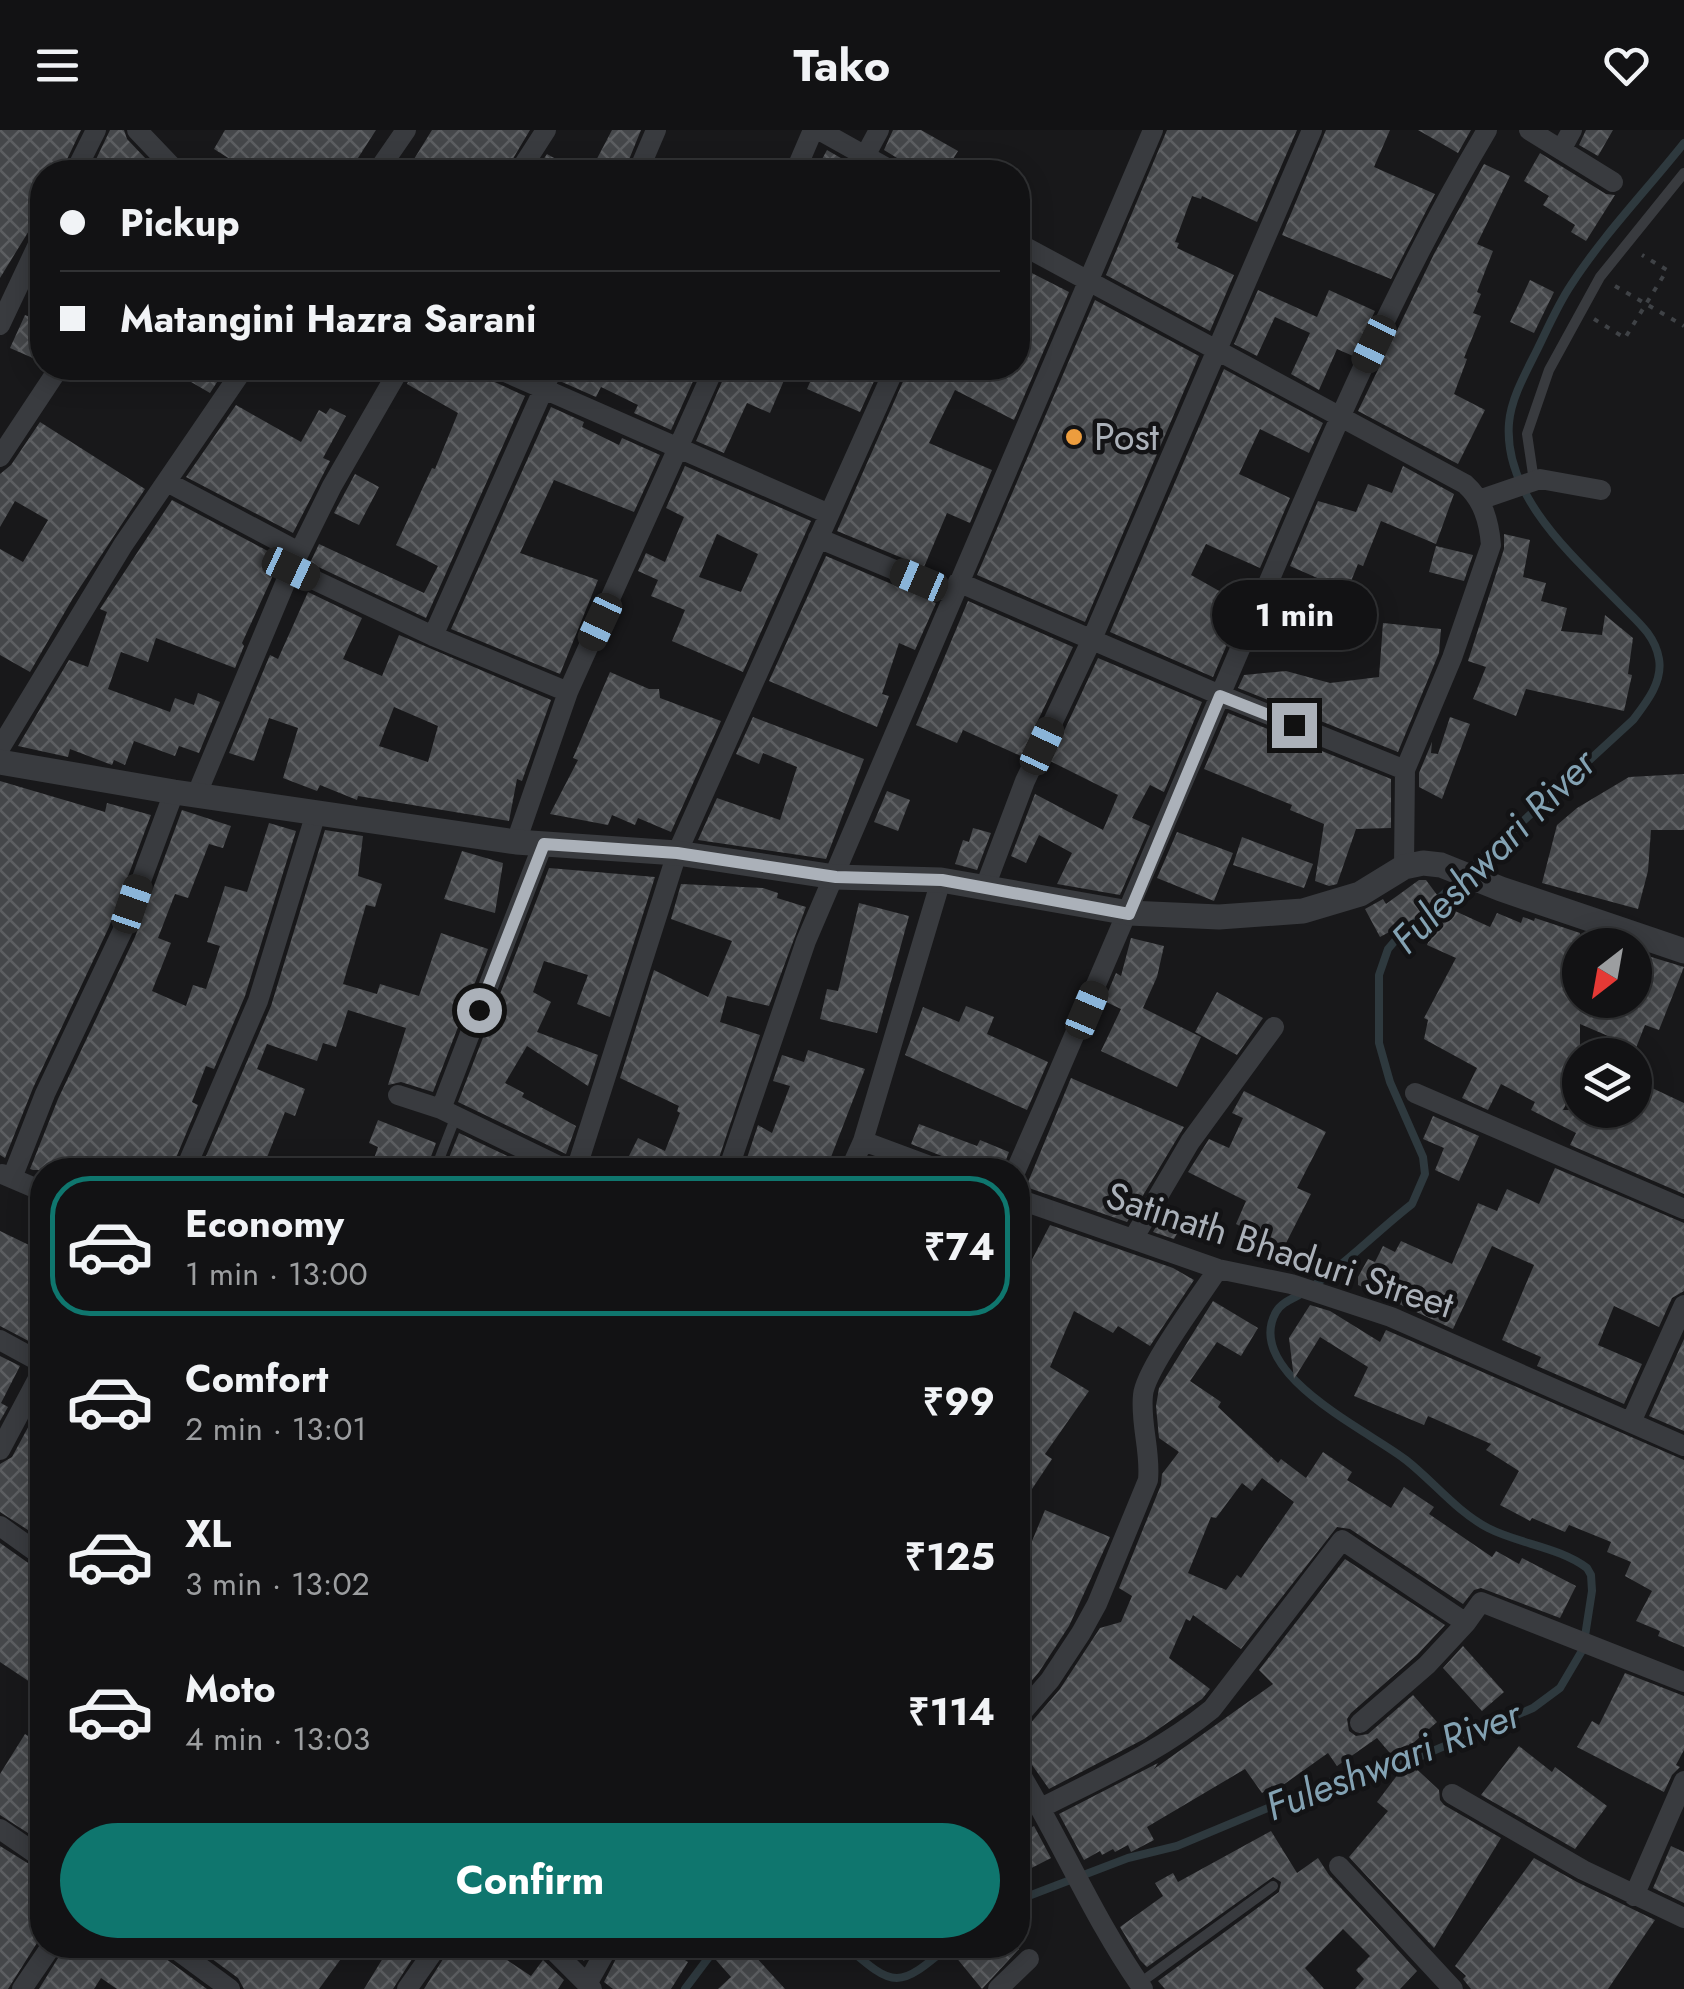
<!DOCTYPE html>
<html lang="en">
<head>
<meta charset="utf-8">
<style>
  body { margin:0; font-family:Jost,sans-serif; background:#1f2022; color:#f1f3f6; height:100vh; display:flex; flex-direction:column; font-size:38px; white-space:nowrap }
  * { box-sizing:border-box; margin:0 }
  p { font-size:32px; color:#9c9ea0 }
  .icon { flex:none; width:55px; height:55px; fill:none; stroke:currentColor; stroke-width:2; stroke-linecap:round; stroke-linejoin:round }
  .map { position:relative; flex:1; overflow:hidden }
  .drawer { position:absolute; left:30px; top:1028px; width:1000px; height:800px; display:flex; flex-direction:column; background:#121214; border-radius:40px; box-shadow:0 5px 25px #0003,0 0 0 2px #313234 }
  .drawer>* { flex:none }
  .guide { position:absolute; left:30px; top:30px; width:1000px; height:220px; border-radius:40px; box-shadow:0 5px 25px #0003,0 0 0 2px #313234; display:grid; align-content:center; height:220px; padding:0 30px; background:#121214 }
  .needle { width:65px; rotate:211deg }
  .buttons { position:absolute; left:1562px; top:798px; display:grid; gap:20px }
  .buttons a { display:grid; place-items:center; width:90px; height:90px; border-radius:50%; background:#121214; box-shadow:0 5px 25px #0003,0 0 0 2px #313234; font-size:50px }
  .end { position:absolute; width:45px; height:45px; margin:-22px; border:12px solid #abb1b9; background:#111; box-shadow:0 0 0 5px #111 }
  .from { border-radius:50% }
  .bubble { position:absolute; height:70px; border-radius:35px; background:#121214; box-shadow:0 5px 25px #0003,0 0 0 2px #313234; font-size:32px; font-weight:700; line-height:70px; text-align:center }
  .car { position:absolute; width:30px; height:60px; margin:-30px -15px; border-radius:12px; box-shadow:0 0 8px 2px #0007; background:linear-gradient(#222 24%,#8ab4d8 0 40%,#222 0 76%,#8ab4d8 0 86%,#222 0) }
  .guide b { display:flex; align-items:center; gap:35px; height:95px; font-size:38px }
  .guide b+b { border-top:2px solid #313234 }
  .guide i { width:25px; height:25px; background:#f1f3f6 }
  ul { padding:18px 0 0; list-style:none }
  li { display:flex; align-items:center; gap:30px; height:140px; margin:0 20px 15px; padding:0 10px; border:5px solid transparent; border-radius:40px }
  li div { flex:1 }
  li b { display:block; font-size:38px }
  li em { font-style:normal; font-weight:700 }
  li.on { border-color:#0f766e }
  li>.icon { width:90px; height:90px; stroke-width:1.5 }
  .action { display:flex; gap:20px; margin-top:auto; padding:20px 30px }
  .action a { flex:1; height:115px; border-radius:60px; background:#0f766e; color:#fff; font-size:40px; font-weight:700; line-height:115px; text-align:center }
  header { display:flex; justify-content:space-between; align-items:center; height:130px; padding:0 30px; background:#121214; font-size:45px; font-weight:700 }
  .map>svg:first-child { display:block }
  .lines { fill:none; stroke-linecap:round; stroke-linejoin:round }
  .stream { stroke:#2e393e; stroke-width:8 }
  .building { fill:url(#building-cross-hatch); fill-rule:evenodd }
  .path { stroke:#3f4246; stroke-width:4; stroke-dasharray:5 8; stroke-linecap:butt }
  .service { stroke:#393b3f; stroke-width:10 }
  .minor { stroke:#393b3f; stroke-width:20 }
  .tertiary { stroke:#393b3f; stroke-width:25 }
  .route { stroke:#abb1b9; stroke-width:12 }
  .poi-dot { fill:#ed9d3e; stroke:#131315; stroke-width:4 }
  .labels { text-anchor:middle; stroke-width:9; stroke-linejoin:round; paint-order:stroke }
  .poi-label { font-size:38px; fill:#abb1b9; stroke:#131315; text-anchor:start }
  .street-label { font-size:38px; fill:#abb1b9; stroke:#131315 }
  .water-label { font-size:40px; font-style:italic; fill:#83a2b3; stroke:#131315 }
</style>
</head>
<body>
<header><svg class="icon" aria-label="menu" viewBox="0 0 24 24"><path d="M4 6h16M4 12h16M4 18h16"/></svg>Tako<svg class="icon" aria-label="heart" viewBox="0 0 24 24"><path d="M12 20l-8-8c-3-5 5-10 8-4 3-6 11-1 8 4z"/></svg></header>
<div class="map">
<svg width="1684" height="1859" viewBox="0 0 1684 1859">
  <defs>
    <pattern id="building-cross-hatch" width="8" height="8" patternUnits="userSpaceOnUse" patternTransform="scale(2.5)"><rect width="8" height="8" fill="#45474a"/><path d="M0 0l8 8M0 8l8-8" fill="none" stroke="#5d5f62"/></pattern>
  </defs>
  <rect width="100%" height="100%" fill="#18181a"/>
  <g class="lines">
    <!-- stream -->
    <path class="stream" d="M1470,740L1633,590C1646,573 1663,552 1659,529C1655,505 1637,491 1621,475C1575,428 1503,367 1509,293C1511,269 1525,244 1536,222C1547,200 1557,176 1571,155C1604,104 1646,61 1684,13
      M1018,1770L1128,1728L1177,1716L1349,1644L1405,1633L1533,1578L1560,1558L1583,1519L1592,1461L1591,1445L1587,1438C1559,1417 1519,1414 1488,1398C1456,1381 1434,1352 1406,1330C1371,1302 1242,1243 1276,1182C1282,1171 1296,1168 1306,1161C1344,1136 1376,1102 1412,1074L1425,1044L1423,1027L1390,952L1379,913V845L1388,819L1400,805L1460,749
      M845,1815C895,1859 898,1859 950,1815
      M685,1859L718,1815"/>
  </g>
  <!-- building -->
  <path class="building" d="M0,0H81L61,42H42V66L33,83L38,86L0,148Z
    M110,0H124L127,9L146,29L138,42H90Z
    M225,0H376L349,42H272L249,29L244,38L214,19Z
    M432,0H530L505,42H406Z
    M612,0H641L624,42H590Z
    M893,0H921L958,21L945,42H908L902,31L884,20Z
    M1167,0H1297L1257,92L1202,66L1201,69L1192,66L1175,112L1179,113L1177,118L1234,145L1210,201L1106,145Z
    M1326,0H1390L1374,37L1435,64L1391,149L1282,105Z
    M1418,0H1471L1458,23Z
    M1586,0H1613L1598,26L1579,15Z
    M827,20L858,38L867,42H815Z
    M1540,23L1606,64L1615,65L1586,111L1571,102L1575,95L1543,75L1549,66L1524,51Z
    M547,24L579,42H535Z
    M659,28L685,42H653Z
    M1484,34L1510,46L1477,114L1493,121L1477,162L1481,164L1473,183L1481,186L1464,228L1467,229L1454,264L1485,280L1458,334L1358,281L1434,124Z
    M1018,136L1069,162L1014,290L955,260L929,313L992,340L970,393L947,383L924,437L837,401L909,238H1018Z
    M1530,150L1554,162L1534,203L1510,192Z
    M1258,160L1317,187L1329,160L1375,181L1353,226L1337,219L1319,260L1291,244L1310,203L1275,187L1257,226L1234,214Z
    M1095,170L1199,226L1085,492L977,445Z
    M25,185L42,192V232L10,218Z
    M167,238H226L210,263Z
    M414,238H464L525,266L426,488L310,433L319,414L424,463L438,436L396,415L432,338L435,339L458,283L407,254Z
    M567,238H699L671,300L634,283L638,275L601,257L596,267L562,252Z
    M728,238H761L785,248L770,283L747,273L724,323L696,311Z
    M816,238H880L860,282L807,259Z
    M1224,239L1323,293L1309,323L1260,299L1239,344L1290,368L1260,438L1206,414L1191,445L1244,475L1213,547L1110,502Z
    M236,275L301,312L319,280L326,284L330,278L346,286L323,328L330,331L293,403L186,347Z
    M551,277L584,292L582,297L619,315L622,308L660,325L634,382L554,350L520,423L598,450L560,544L451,499Z
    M40,292L145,359L73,468L30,542L0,525V419L23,432L48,390L15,371L0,397V344L11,335Z
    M685,336L811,391L743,542L672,511L685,480L651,466L658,450L638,441L646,423L665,432L684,387L666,378ZM717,404L758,424L741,462L699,447Z
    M1403,336L1454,364L1436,414L1381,391L1363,436L1358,434L1347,461L1290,436L1318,371L1356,382L1368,354L1392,363Z
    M355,344L379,357L359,395L334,383Z
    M172,370L281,428L242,513L244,516L235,538L156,508L148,532L121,522L108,559L170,582L175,568L194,575L198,563L220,572L199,623L179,616L175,626L134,611L125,635L114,630L112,635L70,619L68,627L18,616L69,530L88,537L107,482L100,479Z
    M1504,404L1530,410L1523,447L1546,453L1541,471L1567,478L1561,501L1602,505L1605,485L1633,508L1628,544L1632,545L1624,581L1526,559L1516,586L1473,569L1486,537L1468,531L1504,419Z
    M1436,416L1473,425L1464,451L1429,442Z
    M826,426L936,473L915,520L899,513L882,564L889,566L877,597L769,551Z
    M308,462L362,488L343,529L382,546L399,505L551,570L522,651L517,649L509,691L358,666L357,670L320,655L317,661L283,648L298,598L269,588L254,631L229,623L270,525L278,529ZM394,577L438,596L428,632L379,616Z
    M968,471L1073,517L1021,626L963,600L957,613L916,595Z
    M1383,493L1441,499L1439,523L1398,622L1238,558L1244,545L1286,541L1330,553L1379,547Z
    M1098,528L1202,572L1164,662L1150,655L1132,688L1150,696L1120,765L1057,754L1072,723L1039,705L1026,733L1011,726L1035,664L1103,700L1118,665L1050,631Z
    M610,542L649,559H659L660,568L721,591L671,702L638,688L635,695L612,685L608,695L550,684L578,630L573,628Z
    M1228,583L1391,649V698L1356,699L1337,754L1329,756L1315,751L1324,694L1290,680L1292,675L1204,639Z
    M753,587L864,629L826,729L698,710L717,668L780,690L797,637L763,623L759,634L736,624Z
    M1450,587L1470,594L1442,669L1419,657V643L1432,612L1431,623L1438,624Z
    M1684,644V700H1651L1648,741L1638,779L1542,753L1557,695L1577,678L1629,647Z
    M0,651L105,682L107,673L151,685L109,797L33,958L5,1028L0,1025Z
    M887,661L910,670L898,701L874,692Z
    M182,680L231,696L223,718L209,714L188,768L175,764L158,808L171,813L152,861L186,876L193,855L206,859L220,816L207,812L225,756L247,762L269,693L296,701L245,866L214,939L206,936L192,972L198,975L171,1040H33L30,1039L58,969L135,807Z
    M973,698L991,703L977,740L955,734L963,710L969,712Z
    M325,700L363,706L358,746L382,754L375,777L366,775L343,854L377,864L380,854L419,866L441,803L488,819L433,962L401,952L388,955L406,898L348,880L336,917L323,913L317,931L267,914L257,939L305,959L295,986L285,982L262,1040H200L271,876Z
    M1177,702L1233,723L1214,771L1157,748Z
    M1242,707L1313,734L1304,758L1233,735Z
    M462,721L503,733L495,783L444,769Z
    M549,738L655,747L610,887L577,874L588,845L544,831L533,862L551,872L537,902L598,925L588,956L527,916L505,953L524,963L522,967L576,996L566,1024L458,972Z
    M1419,750H1426L1443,773L1380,807L1365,779L1383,769L1386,774Z
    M681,754L763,758L778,763L777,768L806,777L769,876L727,866L720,892L760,905L715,1040H622L638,1008L665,1021L680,983L677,981L679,976L620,948L654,840L708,867L732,811L671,789Z
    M859,773L909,786L877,903L820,889L827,859L838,861Z
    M1444,776L1490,797L1497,783L1521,793L1523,787L1534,791L1535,788L1580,803V870H1635V822L1684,837L1659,900L1645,895L1636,918L1580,894V948L1563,980H1635V950L1684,973V1064L1570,1015L1576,1003L1531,980L1535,972L1501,954L1488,980L1462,968L1477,938L1424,909L1428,890L1424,888L1456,828L1427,815Z
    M1131,808L1164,816L1157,847L1143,878L1201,907L1177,957L1101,921L1121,879L1104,871L1116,843L1121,846Z
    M1217,862L1263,888L1237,925L1195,902Z
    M966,876L994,887L987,904L1048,932L1027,980L905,925L923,877L959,892Z
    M808,920L865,939L826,1040H743L758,995L772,1003L790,956L773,951L782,925L804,932Z
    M1071,948L1184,997L1127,1092L1026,1057Z
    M1244,961L1326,1002L1297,1058L1311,1064L1285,1115H1278L1236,1094L1246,1071L1188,1042L1209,1009L1229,1018L1243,988L1232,983Z
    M1433,986L1479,1006L1459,1051L1435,1040L1444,1018L1423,1009Z
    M378,990L436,1013L426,1040H370L378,1017L369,1013Z
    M919,994L977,1016L980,1010L1009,1022L1002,1040H954L947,1028L911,1014Z
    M459,1003L522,1033L519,1040H444Z
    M1555,1038L1684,1093V1161L1672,1168L1659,1197L1614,1176L1598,1215L1642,1234L1624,1274L1537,1236L1541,1227L1502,1210L1534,1135L1492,1116L1453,1199L1358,1155V1147L1368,1129L1375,1132L1383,1116L1395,1122L1401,1111L1452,1134L1478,1073L1497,1081L1507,1059L1539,1074Z
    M1164,1083L1183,1093L1174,1109L1153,1102Z
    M42,1086V1218L0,1196V1101L29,1115Z
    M1050,1095L1173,1138L1194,1150L1150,1216L1118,1196L1113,1203L1074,1181L1050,1237L1089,1261L1045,1324L1052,1329L1030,1362L1018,1353V1139L1025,1143Z
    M1213,1171L1258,1198L1241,1226L1217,1212L1190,1251L1221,1272L1218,1277L1278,1333L1281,1329L1306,1348L1323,1322L1352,1342L1347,1350L1391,1378L1404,1357L1434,1377L1429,1384L1492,1427L1496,1421L1519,1434L1522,1428L1576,1456L1560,1488L1481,1458L1474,1460L1463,1474L1350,1399L1337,1397L1241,1519L1193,1485L1190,1491L1186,1489L1169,1528L1210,1559L1202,1569L1144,1609L1049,1659L1018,1615V1600L1028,1596L1060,1559L1100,1498L1121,1492L1132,1466L1119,1458L1161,1355L1162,1344L1179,1322L1159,1308L1156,1276L1159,1258ZM1262,1348L1294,1372L1241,1448L1237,1445L1226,1460L1188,1443L1211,1387L1216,1388L1242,1353L1252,1361Z
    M1310,1175L1330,1181L1380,1212L1386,1200L1684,1330V1517L1658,1506L1660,1501L1636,1491L1652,1461L1625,1446L1631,1432L1607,1422L1611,1412L1569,1395L1565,1402L1532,1388L1530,1391L1500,1375L1519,1341L1486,1320L1491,1314L1428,1286L1424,1295L1354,1266L1368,1237L1320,1207L1294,1249L1289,1208Z
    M1684,1209V1301L1649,1286Z
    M0,1226L20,1236L1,1273L8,1277L0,1291Z
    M32,1290L42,1295V1409L0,1382V1334L12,1327Z
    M1045,1380L1110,1407L1069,1496L1039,1542L1018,1567V1419L1027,1423Z
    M0,1413L34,1437L42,1440V1560L0,1532Z
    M1345,1429L1445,1495L1417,1525L1351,1583L1347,1589L1349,1601L1356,1606L1368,1604L1413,1565L1437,1592L1395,1629L1377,1608L1337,1636L1328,1623L1276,1660L1272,1656L1262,1663L1245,1639L1147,1697L1154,1710L1131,1722L1128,1715L1115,1722L1113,1719L1102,1725L1100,1721L1084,1730L1059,1684L1158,1633L1154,1639L1273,1554L1259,1540Z
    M1463,1516L1504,1562L1482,1581L1443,1538Z
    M1625,1543L1684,1566V1620L1676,1635L1680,1637L1672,1645L1664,1662L1577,1617L1592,1591L1599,1595Z
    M25,1604L42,1615V1712L0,1685V1644Z
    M1519,1616L1552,1642L1555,1637L1607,1676L1575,1719L1481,1665Z
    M1408,1631L1439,1660L1440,1670L1444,1675L1501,1708L1434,1818L1349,1727L1388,1681L1377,1672Z
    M1018,1680L1030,1698L1034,1696L1051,1728L1018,1745Z
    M1271,1701L1297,1743L1318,1728L1329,1745L1417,1841L1400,1859H1355L1364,1849L1356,1840L1370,1826L1343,1799L1305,1838L1324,1859H1165L1158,1851L1279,1762L1281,1752L1273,1747L1147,1837L1140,1830L1120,1797L1163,1766L1155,1753L1173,1743L1178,1752Z
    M0,1716L42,1742V1805L8,1859H0Z
    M1671,1716L1684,1722V1773L1653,1758Z
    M1534,1728L1577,1752L1655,1790L1608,1859H1471L1463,1849L1466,1846L1455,1836Z
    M66,1815H156L162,1826L207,1859H117L101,1848L94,1859H39Z
    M193,1815H351L319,1859H244L238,1848Z
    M391,1815H421L393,1859H364Z
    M452,1815H505L498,1824L531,1846L543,1830L564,1850L558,1859H424Z
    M567,1815H593L584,1831Z
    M623,1815H661L688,1832L671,1859H613L604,1852Z
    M732,1815H745L785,1859H718L731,1847L716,1830Z
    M968,1815H1015L1019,1819L982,1859L955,1826Z"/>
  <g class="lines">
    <!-- path -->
    <path class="path" d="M1615,156L1684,196
      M1594,189L1625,208L1667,140L1642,125"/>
    <!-- service -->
    <path class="service" d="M1534,351L1527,304L1549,240L1600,147L1684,43
      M435,1040L456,986
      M1140,1853L1273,1756"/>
    <!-- minor -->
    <path class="minor" d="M137,0L177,42
      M819,0L894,42
      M1529,0L1613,52
      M1561,20L1572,0
      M865,26L879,0
      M75,42L96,0
      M377,42L406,0
      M519,42L546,0
      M638,42L656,0
      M795,42L813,0
      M1018,113L1465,354C1483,370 1489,391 1491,415L1452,528L1405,640L1404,737
      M0,195L42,106
      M496,238L829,384
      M0,327L59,238
      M167,352L299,422
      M1479,370L1540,349L1601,360
      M818,408L952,464
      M291,439L332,356L400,238
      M958,452L1220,565L1405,640
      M433,506L553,238
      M0,618L123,415L244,238
      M196,666L291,439L433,506L568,562
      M516,712L568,562L714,238
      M985,757L1025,651L1092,509L1312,0
      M1415,963L1684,1079
      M398,965L441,979L567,1040
      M441,979L543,714
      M863,1011L941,1040
      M185,1040L258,871L316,683
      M576,1040L677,723L895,238
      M728,1040L806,811L1153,0
      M850,1040L863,1011L941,750
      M1016,1040C1097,855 1176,669 1255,484C1325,319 1395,154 1487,0
      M2,1044L42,1061
      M12,1048L45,964L122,802L174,662
      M1018,1069L1218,1139L1291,1154L1391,1187L1684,1316
      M1133,1109L1190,1012L1274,897
      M0,1210L42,1233
      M1631,1292L1684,1175
      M0,1320L42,1241
      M0,1396L42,1426
      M1018,1587L1050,1550L1081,1503L1097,1474L1148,1350C1151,1321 1140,1294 1143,1265C1145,1240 1201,1165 1218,1139
      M1360,1593L1427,1535L1466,1493
      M1018,1640C1062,1712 1094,1790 1143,1859
      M1452,1664L1583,1740L1684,1788
      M1041,1678C1100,1648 1161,1621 1212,1579L1342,1410L1466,1493L1481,1472L1684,1552
      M0,1699L42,1728
      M1339,1736L1453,1859
      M1634,1766L1684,1651
      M170,1815L230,1859
      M548,1815L592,1859
      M587,1854L609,1815
      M22,1859L52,1815
      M407,1859L438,1815
      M998,1859L1029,1829"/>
    <!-- tertiary -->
    <path class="tertiary" d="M0,632L174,662L516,712L677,723L835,747L941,750L1129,783L1219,787L1303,781L1360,764L1404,737L1423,733L1441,735L1501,759L1684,821"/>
  </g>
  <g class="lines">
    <!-- route -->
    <path class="route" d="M479,880L544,714L677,723L836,747L942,750L1129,784L1220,566L1294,595"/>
  </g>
  <!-- markers -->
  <circle class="poi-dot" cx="1074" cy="307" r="10"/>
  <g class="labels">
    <!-- poi labels -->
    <g class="poi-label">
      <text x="1094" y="320">Post</text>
    </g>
    <!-- street labels -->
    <g class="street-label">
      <text transform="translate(1280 1120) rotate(18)" y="13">Satinath Bhaduri Street</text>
    </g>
    <!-- water labels -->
    <g class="water-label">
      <text transform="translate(1493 721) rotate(-45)" y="14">Fuleshwari River</text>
      <text transform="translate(1393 1630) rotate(-21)" y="14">Fuleshwari River</text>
    </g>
  </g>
</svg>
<div class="buttons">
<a><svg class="needle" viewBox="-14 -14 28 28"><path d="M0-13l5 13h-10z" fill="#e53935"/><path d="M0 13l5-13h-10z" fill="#9c9ea0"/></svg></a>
<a><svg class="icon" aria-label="layers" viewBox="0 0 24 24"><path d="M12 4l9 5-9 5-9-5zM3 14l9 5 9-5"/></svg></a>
</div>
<i class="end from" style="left:479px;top:880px"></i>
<i class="end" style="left:1294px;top:595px"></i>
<div class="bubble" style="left:1212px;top:450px;width:165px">1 min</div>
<i class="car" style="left:1374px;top:214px;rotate:206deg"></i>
<i class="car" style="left:291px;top:439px;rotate:115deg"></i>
<i class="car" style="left:919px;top:450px;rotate:293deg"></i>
<i class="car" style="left:600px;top:492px;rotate:205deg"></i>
<i class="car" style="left:1042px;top:616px;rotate:25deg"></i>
<i class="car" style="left:132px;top:774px;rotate:19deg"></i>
<i class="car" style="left:1087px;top:880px;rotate:23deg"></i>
<div class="guide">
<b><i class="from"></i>Pickup</b>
<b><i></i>Matangini Hazra Sarani</b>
</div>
<section class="drawer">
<ul>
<li class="on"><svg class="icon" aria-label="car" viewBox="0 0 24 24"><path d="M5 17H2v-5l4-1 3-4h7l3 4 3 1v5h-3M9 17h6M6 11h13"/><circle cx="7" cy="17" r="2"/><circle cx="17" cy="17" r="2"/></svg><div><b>Economy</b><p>1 min · 13:00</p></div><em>₹74</em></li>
<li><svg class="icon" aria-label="car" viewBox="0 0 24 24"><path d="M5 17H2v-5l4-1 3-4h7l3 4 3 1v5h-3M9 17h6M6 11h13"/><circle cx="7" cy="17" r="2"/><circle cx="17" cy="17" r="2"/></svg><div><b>Comfort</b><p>2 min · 13:01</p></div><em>₹99</em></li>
<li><svg class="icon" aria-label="car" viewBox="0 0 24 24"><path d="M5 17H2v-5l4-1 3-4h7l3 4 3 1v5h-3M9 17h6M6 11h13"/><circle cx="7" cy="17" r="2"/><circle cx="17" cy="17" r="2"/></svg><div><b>XL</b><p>3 min · 13:02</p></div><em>₹125</em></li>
<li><svg class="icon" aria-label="car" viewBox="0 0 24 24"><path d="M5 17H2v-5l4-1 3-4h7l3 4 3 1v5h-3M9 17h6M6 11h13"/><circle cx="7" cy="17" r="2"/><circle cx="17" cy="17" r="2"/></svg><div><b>Moto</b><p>4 min · 13:03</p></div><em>₹114</em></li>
</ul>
<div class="action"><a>Confirm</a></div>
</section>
</div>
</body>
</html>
